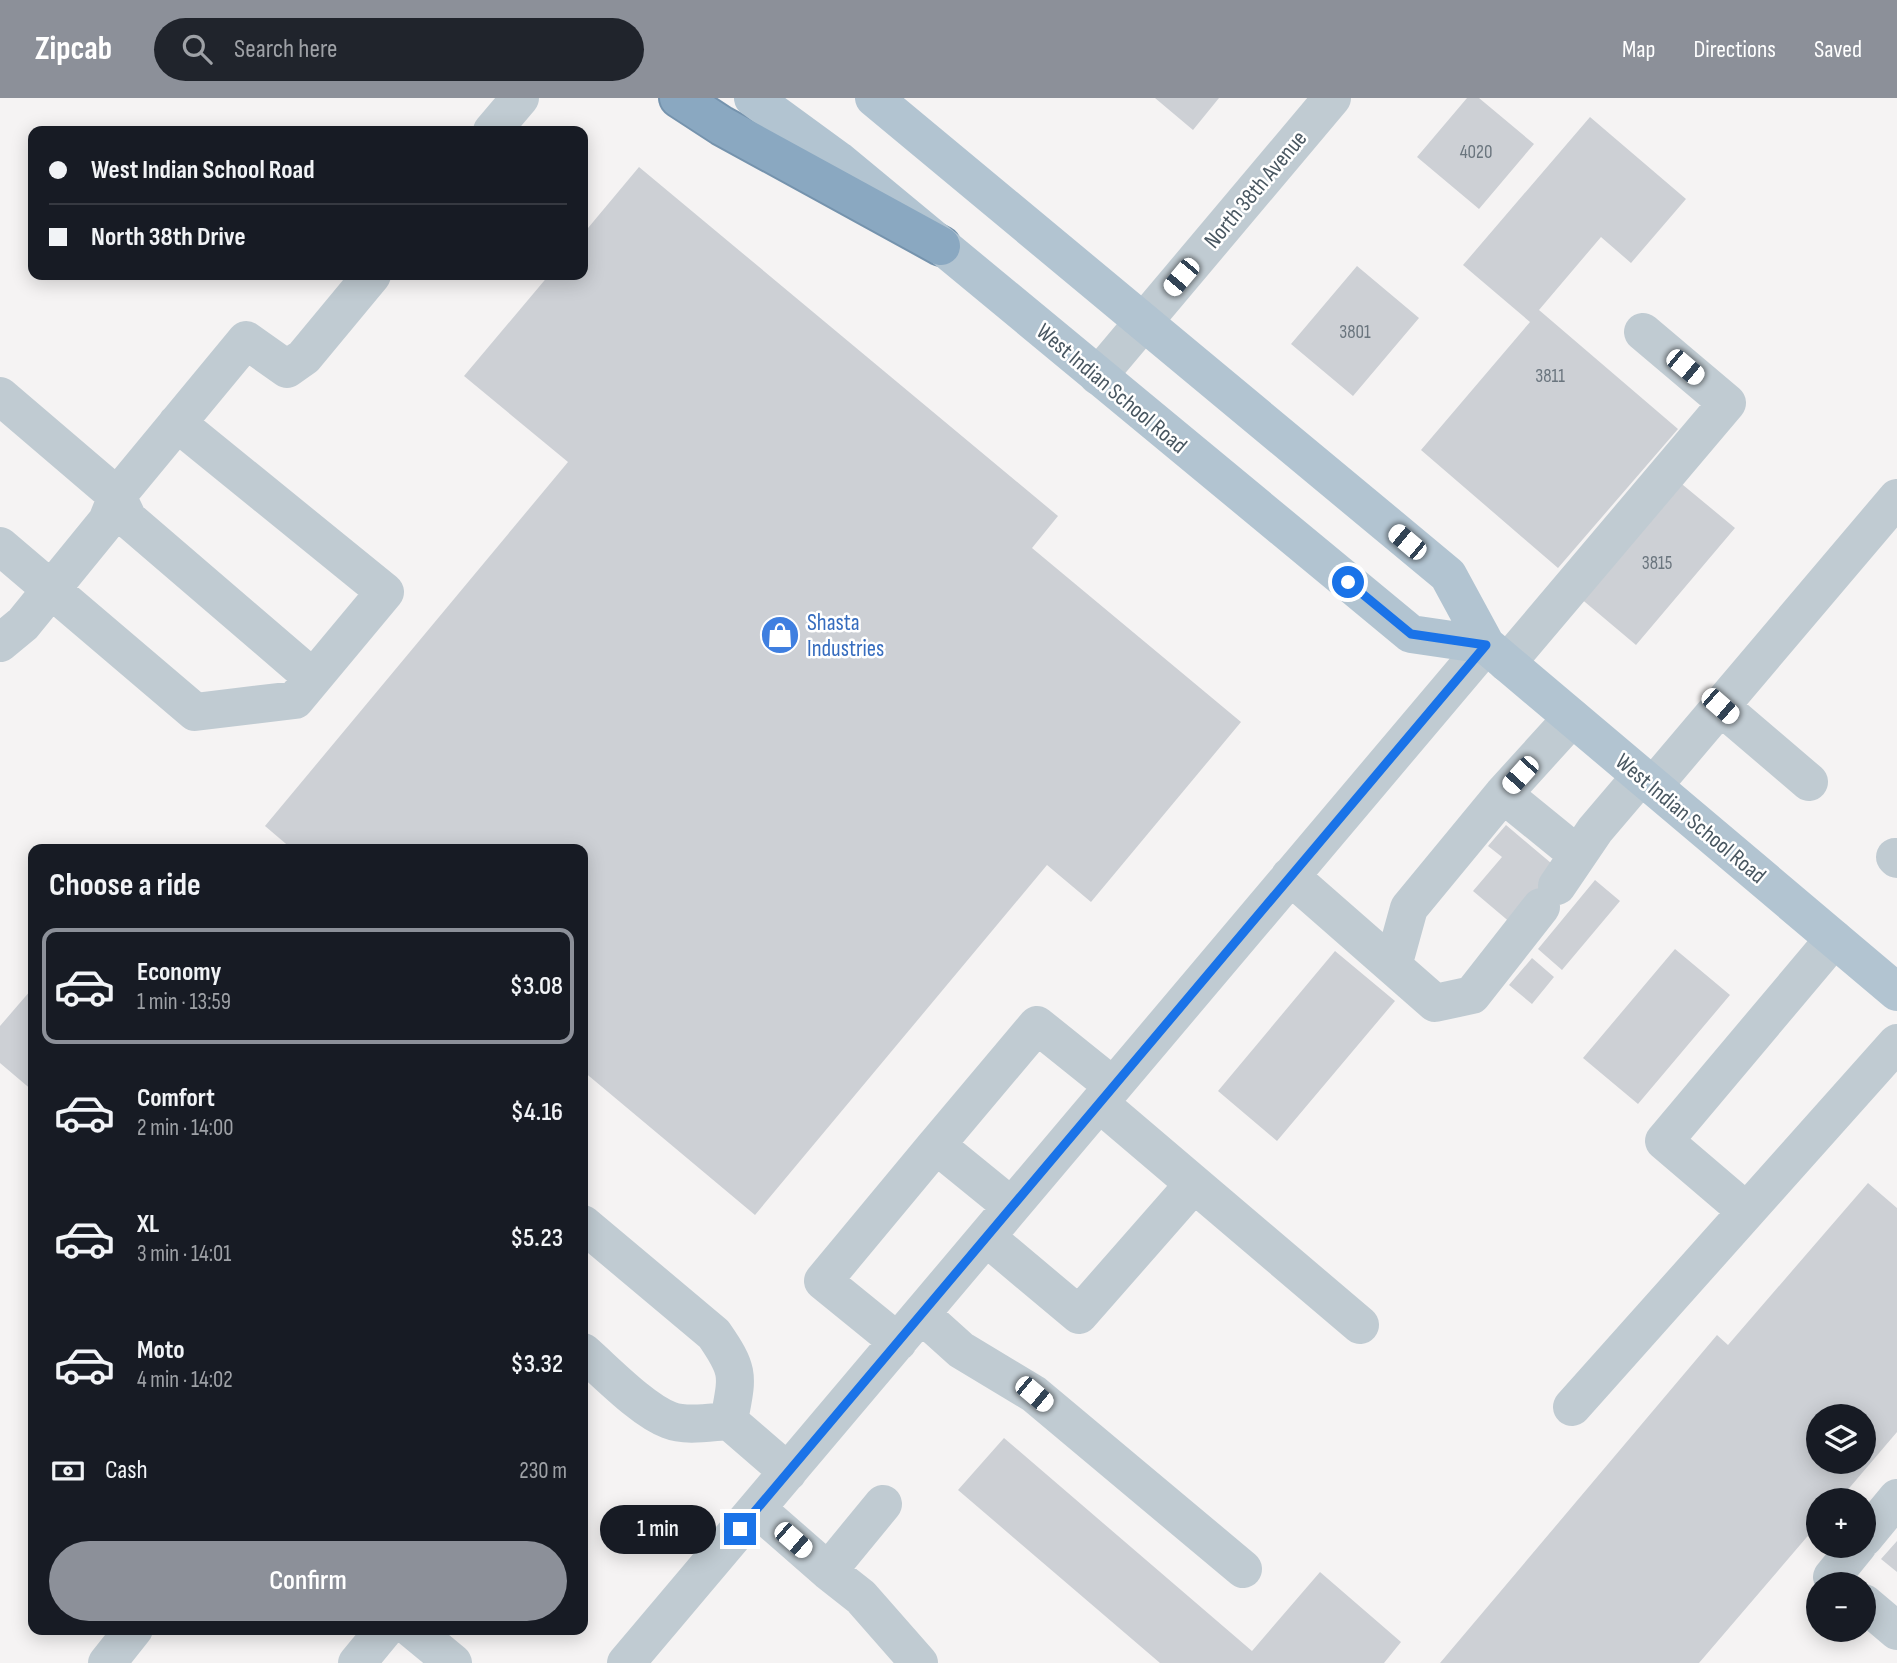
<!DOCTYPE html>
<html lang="en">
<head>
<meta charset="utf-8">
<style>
  body { margin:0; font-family:"Sofia Sans Condensed",sans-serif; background:#20242c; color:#f1f3f6; height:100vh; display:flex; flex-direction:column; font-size:26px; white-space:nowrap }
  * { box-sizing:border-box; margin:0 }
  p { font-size:23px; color:#9ea1a6 }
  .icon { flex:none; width:38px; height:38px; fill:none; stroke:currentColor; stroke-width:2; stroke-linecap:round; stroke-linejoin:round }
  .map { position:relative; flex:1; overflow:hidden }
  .panel { position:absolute; left:28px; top:746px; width:560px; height:791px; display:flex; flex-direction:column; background:#171b24; border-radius:14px; box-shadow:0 4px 18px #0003 }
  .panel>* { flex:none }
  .guide { position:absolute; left:28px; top:28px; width:560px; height:154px; border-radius:14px; box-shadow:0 4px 18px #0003; display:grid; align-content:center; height:154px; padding:0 21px; background:#171b24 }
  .controls { position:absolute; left:1806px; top:1306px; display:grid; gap:14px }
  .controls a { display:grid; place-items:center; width:70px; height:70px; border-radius:50%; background:#171b24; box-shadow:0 4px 18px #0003; font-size:35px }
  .end { position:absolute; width:32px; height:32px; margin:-16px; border:9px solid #1a73e8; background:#fff; box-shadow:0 0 0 4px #fff }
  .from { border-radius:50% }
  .bubble { position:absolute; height:49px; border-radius:24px; background:#171b24; box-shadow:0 4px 18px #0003; font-size:23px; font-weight:600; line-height:49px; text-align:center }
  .car { position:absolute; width:21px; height:42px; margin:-21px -10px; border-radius:9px; box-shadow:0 0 5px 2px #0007; background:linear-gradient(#fff 24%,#345 0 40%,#fff 0 76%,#345 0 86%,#fff 0) }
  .guide b { display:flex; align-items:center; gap:24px; height:66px; font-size:26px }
  .guide b+b { border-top:2px solid #363941 }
  .guide i { width:18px; height:18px; background:#f1f3f6 }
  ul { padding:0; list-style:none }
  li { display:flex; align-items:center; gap:21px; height:116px; margin:0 14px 10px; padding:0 7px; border:4px solid transparent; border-radius:14px }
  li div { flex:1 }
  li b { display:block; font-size:26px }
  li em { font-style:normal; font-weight:600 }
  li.selected { border-color:#8c9099 }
  li>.icon { width:63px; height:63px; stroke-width:1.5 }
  h2 { padding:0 21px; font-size:32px; line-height:84px }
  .pay { display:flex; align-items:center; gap:18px; height:77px; padding:0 21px; font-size:26px }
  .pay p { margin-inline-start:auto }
  .primary-button { display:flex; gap:14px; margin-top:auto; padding:14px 21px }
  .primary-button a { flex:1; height:80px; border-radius:42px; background:#8c9099; color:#fff; font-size:28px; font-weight:600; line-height:80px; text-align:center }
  header { display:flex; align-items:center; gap:42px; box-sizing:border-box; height:98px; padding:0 35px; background:#8c9099; color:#fff }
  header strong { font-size:33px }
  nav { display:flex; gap:38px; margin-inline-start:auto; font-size:24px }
  .search { width:490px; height:63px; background:#20242c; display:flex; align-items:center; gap:18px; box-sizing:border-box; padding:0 24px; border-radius:38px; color:#9ea1a6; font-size:26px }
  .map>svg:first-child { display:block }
  .building { fill:#cdd0d5; fill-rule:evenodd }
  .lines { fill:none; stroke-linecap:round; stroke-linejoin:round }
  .highway-casing { stroke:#7593ad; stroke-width:42 }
  .minor { stroke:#c0cbd2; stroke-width:38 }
  .major { stroke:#b2c4d1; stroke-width:38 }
  .highway { stroke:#8aa8c1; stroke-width:38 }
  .route { stroke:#1a73e8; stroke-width:9 }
  .labels { text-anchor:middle; stroke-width:5; stroke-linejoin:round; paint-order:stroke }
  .number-label { font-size:19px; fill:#6a757e }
  .street-label { font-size:23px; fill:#495761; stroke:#fff }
  .shop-label { font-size:23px; fill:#366cbe; stroke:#fff; text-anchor:start }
</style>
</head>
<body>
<header>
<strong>Zipcab</strong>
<div class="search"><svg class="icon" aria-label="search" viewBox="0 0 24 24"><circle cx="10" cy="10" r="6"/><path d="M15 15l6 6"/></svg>Search here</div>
<nav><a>Map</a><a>Directions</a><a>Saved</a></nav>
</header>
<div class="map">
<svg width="1897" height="1565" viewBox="0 0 1897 1565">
  <rect width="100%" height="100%" fill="#f5f3f3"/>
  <!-- building -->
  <path class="building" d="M1155,0H1219L1193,32Z
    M1467,0H1479L1534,46L1479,111L1417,59Z
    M1590,19L1686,101L1631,165L1601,139L1539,212L1678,331L1558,470L1421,352L1530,224L1463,167Z
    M639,69L1058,418L1032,450L1241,624L1091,804L1047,767L755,1117L583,973V751H292L265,728L568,364L464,278L549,177H583V136Z
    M1357,168L1419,220L1353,298L1291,246Z
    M1677,382L1735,430L1636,547L1579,499Z
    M1506,727L1564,776L1518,831L1473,793L1502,759L1488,748Z
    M1595,782L1620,803L1562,872L1538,851Z
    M1675,851L1730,897L1638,1006L1583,960Z
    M1335,853L1395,903L1277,1043L1218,993Z
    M1532,860L1554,879L1532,906L1509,887Z
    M31,892L33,894V993L0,965V928Z
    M1868,1085L1897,1110V1334L1839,1402H1818V1426L1699,1565H1440L1717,1237L1728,1247ZM1818,1318H1864V1363H1818Z
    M1004,1340L1252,1553L1320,1474L1401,1544L1384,1565H1160L958,1392Z
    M1897,1443V1474L1881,1461Z"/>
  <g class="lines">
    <!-- highway casing -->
    <g class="highway-casing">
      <path id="highway" d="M679,0L722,28L941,148"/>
    </g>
    <!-- minor -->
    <path class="minor" d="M492,33L520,0
      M1098,278L1332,0
      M0,298L117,398L246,242L287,271L304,259L372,177
      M117,398L128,421L313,580
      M0,448L195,614L295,602L385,494L177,325
      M0,545L23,526L107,423L117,398
      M1507,565L1727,305L1643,234
      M1720,608L1809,684
      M1653,688L1897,400
      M1503,696L1578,757
      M1895,759L1897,761
      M1290,778L1435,905L1472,897L1541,809
      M1557,788L1595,732L1641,678
      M1393,868L1409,810L1503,696L1572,620
      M1099,1005L1360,1227
      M936,1047L1037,927L1113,988
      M1746,1113L1664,1043L1834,841
      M583,1126L714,1236C741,1275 737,1278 729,1323
      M986,1139L1079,1217L1194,1086
      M921,1216L961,1252L1034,1296L1243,1471
      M898,1244L823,1183L936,1047L1011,1108
      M583,1254C605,1273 642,1312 669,1322C686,1329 711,1324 729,1323L788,1374
      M1572,1309L1897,945
      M757,1411L828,1473L883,1406
      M1864,1440L1897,1400
      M828,1473L861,1499L919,1565
      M1841,1486L1832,1479L1858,1447
      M1864,1505L1897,1533
      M412,1531L453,1565
      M107,1565L134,1531
      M357,1565L385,1531
      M626,1565L1486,547"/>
    <!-- major -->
    <path class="major" d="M753,0L838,62L1411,536L1486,547
      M874,0L1448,477L1486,547L1897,894"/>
    <!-- highway -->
    <use href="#highway" class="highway"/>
  </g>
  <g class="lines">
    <!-- route -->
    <path class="route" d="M740,1431L1486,547L1411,536L1348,484"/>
  </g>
  <!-- icons -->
  <defs>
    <g id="shop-disc" transform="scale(2.0125)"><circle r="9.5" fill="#3f7fe0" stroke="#fff"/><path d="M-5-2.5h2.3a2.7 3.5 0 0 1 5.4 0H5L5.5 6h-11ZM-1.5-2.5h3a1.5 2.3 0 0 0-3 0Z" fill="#fff"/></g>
  </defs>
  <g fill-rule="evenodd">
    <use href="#shop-disc" x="780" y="537"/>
  </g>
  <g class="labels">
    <!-- number labels -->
    <g class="number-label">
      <text x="1476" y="60">4020</text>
      <text x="1355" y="240">3801</text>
      <text x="1550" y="284">3811</text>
      <text x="1657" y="471">3815</text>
    </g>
    <!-- street labels -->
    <g class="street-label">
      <text transform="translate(1255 91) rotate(-50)" y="8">North 38th Avenue</text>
      <text transform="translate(1112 290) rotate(40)" y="8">West Indian School Road</text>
      <text transform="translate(1691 720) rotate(40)" y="8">West Indian School Road</text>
    </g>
    <!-- shop labels -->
    <g class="shop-label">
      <text x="807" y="532">Shasta<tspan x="807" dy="26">Industries</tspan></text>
    </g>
  </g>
</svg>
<div class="controls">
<a><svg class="icon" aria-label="layers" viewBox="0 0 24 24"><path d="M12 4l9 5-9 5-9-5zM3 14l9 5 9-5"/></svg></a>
<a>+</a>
<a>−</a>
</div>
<i class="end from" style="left:1348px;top:484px"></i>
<i class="end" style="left:740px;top:1431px"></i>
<div class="bubble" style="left:600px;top:1407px;width:116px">1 min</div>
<i class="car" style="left:1181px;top:179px;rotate:220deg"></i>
<i class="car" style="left:1685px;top:269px;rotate:130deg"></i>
<i class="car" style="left:1407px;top:444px;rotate:310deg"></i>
<i class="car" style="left:1720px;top:608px;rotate:131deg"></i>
<i class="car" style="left:1520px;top:677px;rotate:222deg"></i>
<i class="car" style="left:1034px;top:1296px;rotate:130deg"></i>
<i class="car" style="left:793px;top:1442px;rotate:131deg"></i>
<div class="guide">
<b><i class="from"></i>West Indian School Road</b>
<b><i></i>North 38th Drive</b>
</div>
<section class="panel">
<h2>Choose a ride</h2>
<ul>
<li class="selected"><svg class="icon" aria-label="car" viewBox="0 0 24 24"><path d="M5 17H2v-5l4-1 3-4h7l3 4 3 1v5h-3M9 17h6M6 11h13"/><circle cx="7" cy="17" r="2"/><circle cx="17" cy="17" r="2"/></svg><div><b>Economy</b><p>1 min · 13:59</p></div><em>$3.08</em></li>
<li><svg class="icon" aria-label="car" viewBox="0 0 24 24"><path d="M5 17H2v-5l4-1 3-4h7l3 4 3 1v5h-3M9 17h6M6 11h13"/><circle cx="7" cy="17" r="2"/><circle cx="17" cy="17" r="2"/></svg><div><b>Comfort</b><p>2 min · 14:00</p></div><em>$4.16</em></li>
<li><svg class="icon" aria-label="car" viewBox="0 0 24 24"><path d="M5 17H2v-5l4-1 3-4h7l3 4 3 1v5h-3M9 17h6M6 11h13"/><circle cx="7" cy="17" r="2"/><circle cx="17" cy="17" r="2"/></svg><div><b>XL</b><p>3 min · 14:01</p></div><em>$5.23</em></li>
<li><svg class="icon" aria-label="car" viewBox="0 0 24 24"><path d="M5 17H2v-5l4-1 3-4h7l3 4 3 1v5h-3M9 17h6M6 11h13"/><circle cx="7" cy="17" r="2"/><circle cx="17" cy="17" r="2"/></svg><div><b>Moto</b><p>4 min · 14:02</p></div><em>$3.32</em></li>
</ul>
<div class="pay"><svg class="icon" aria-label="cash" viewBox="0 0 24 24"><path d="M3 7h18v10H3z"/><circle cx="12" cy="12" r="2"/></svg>Cash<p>230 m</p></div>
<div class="primary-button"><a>Confirm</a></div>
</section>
</div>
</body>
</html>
